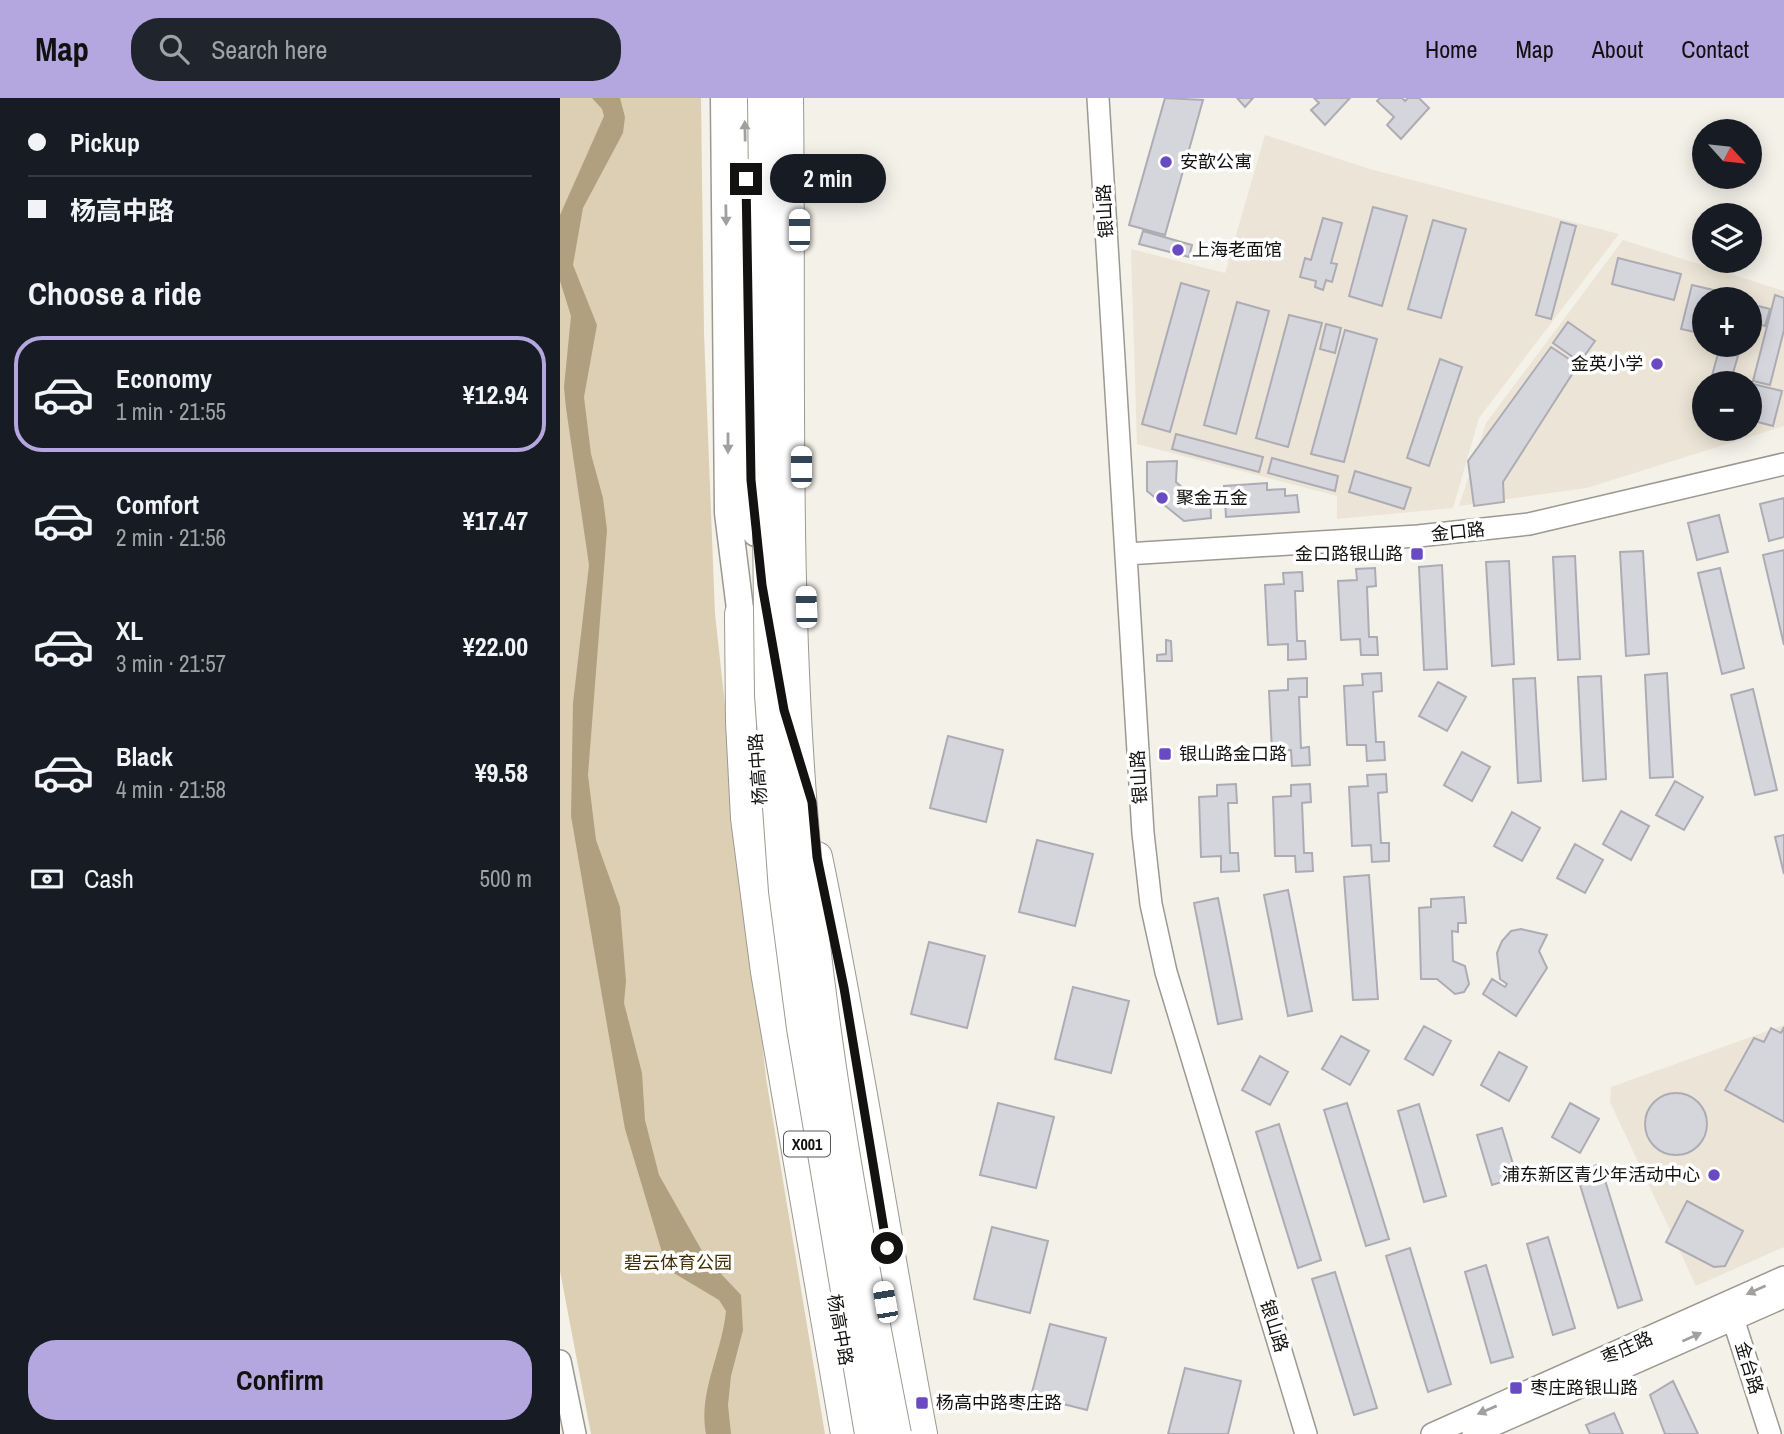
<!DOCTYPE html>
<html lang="en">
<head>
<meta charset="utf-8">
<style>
  body { margin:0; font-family:"Archivo Narrow","Noto Sans SC",sans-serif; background:#20242c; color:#f1f3f6; height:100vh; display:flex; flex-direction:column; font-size:26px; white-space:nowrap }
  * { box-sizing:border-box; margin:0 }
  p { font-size:23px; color:#9ea1a6 }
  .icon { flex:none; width:38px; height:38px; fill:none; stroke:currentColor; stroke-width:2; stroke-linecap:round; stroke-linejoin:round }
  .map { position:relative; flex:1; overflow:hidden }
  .details { display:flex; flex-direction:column; background:#171b24; width:560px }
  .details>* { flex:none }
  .top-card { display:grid; align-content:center; height:154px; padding:0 28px; background:#171b24 }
  .needle { width:46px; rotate:117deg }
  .fabs { position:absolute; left:1132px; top:21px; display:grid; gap:14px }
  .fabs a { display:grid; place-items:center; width:70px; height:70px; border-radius:50%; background:#171b24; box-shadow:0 4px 18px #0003; font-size:35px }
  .end { position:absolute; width:32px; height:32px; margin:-16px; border:9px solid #131210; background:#fff; box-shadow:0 0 0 4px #fff }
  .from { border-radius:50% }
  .bubble { position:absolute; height:49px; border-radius:24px; background:#171b24; box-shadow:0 4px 18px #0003; font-size:23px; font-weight:700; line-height:49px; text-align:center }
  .car { position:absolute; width:21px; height:42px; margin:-21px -10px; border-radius:9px; box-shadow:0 0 5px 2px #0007; background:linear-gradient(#fff 24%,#345 0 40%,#fff 0 76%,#345 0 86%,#fff 0) }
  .top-card b { display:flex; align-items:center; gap:24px; height:66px; font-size:26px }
  .top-card b+b { border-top:2px solid #363941 }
  .top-card i { width:18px; height:18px; background:#f1f3f6 }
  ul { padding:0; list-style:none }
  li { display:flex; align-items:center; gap:21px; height:116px; margin:0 14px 10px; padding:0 14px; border:4px solid transparent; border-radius:28px }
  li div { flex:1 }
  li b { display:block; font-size:26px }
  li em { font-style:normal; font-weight:700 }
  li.on { border-color:#b4a7df }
  li>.icon { width:63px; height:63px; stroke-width:1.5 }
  h2 { padding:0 28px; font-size:32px; line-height:84px }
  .pay { display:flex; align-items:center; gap:18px; height:77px; padding:0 28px; font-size:26px }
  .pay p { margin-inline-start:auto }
  .button { display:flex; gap:14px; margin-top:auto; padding:14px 28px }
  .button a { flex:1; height:80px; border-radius:28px; background:#b4a7df; color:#111; font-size:28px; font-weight:700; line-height:80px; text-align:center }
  header { display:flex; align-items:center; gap:42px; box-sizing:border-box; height:98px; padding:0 35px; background:#b4a7df; color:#111 }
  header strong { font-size:33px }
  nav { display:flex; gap:38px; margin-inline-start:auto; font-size:24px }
  .search { width:490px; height:63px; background:#20242c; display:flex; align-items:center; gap:18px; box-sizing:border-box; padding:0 24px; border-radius:28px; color:#9ea1a6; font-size:26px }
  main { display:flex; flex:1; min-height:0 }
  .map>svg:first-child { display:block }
  .built { fill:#ece5d7; fill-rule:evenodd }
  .green { fill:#dccfb4 }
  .water { fill:#b0a07f }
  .building { fill:#d5d5dc; stroke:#adacb4; stroke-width:2 }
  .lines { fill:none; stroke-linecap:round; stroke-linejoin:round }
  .minor-casing { stroke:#9c9992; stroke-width:24 }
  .major-casing { stroke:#9c9992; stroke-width:29 }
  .highway-casing { stroke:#9c9992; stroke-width:32 }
  .minor { stroke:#fff; stroke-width:21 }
  .major { stroke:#fff; stroke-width:26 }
  .highway { stroke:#fff; stroke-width:30 }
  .highway-bridge-casing { stroke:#9c9992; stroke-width:32; stroke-linecap:butt }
  .highway-bridge { stroke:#fff; stroke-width:30 }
  .oneway { fill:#a1a09f }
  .route { stroke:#131210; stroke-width:9 }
  .poi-dot { fill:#694ac3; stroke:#fff; stroke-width:2.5 }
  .labels { text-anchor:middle; stroke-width:7; stroke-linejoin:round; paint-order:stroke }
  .shield { fill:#fff; stroke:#5a5958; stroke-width:2 }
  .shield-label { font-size:16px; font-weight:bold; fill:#131210 }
  .poi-label { font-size:18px; fill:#131210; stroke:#fff; text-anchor:start }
  .street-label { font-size:18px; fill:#131210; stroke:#fff }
  .park-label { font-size:18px; fill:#403002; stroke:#fff }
</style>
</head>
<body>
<header>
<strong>Map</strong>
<div class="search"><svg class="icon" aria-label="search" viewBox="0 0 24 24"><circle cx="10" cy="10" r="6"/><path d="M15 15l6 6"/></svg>Search here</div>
<nav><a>Home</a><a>Map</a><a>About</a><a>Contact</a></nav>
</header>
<main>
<section class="details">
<div class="top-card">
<b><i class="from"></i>Pickup</b>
<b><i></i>杨高中路</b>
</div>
<h2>Choose a ride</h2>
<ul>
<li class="on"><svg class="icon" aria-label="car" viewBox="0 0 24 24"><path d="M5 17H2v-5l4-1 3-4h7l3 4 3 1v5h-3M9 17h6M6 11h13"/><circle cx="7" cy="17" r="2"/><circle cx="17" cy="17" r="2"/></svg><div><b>Economy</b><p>1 min · 21:55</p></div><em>¥12.94</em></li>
<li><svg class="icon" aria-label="car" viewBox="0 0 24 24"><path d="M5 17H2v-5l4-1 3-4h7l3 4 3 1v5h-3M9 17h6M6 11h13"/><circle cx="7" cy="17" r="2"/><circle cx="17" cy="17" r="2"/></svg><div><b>Comfort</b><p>2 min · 21:56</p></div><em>¥17.47</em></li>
<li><svg class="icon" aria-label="car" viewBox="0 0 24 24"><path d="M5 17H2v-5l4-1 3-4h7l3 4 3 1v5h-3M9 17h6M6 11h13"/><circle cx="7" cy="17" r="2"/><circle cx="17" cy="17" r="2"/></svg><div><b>XL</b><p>3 min · 21:57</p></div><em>¥22.00</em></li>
<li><svg class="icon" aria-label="car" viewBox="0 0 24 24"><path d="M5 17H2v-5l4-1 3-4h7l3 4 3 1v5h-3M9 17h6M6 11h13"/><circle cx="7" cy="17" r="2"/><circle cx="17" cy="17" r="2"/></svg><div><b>Black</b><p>4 min · 21:58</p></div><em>¥9.58</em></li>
</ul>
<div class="pay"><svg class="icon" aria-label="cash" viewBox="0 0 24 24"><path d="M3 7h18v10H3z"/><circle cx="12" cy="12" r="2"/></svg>Cash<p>500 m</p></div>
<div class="button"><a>Confirm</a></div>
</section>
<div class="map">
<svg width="1224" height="1336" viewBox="0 0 1224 1336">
  <rect width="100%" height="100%" fill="#f4f1e9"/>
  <!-- built -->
  <path class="built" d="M705,37L810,71L1059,136L919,320L893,410L777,421V398L577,346L571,151L665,175Z
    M1063,142L1224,193V328L1027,390L899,408L926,325ZM1144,201H1190V247H1144ZM1144,285H1190V331H1144Z
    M1224,927V1149L1136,1188L1050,1004L1051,989Z"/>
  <!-- green -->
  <path class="green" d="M0,0H141L144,236L155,516L206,980L265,1336H31L0,1173Z"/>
  <!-- water -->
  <path class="water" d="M32,0H60L65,19L63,35L23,110L13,167L37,227L24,299L31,356L43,400L47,432L28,677L36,742L60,809L66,883L64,905L82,975L85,1022L99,1077L146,1160L181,1197L183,1232L171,1278L168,1307L171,1336H146C138,1294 162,1255 166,1213L159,1202L107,1171L65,1031L11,718L13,605L29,467L6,310L4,289L11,218L0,183V117L44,18L42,11Z"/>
  <!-- building -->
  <path class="building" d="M605,0L643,2L605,137L569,127Z
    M677,0H693L685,9Z
    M754,0H790L765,27L751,12L759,5Z
    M820,0H842L845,3L848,0H859L869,10L841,41L827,27L834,19L817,3Z
    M813,109L847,118L822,208L789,198Z
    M763,120L782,125L771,165L777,166L772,184L766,182L763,192L755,189L756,183L740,179L745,160L751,162Z
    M873,122L906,131L881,220L848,211Z
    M1001,124L1016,128L991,221L976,217Z
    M583,133L632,147L629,159L579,146Z
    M1058,160L1121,176L1114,202L1052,186Z
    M621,185L649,193L610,334L582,326Z
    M1132,187L1188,200V201H1144V236L1121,231Z
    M1215,197L1224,200V232L1210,287L1193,283Z
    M677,204L709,213L676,336L644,327Z
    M1190,206L1210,211L1205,228L1190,224Z
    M729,217L762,225L728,349L696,340Z
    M1008,224L1035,243L1020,264L993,245Z
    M766,226L781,230L775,255L760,251Z
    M785,232L817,241L784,364L751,356Z
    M991,249L1018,267L943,384L944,404L914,408L908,363Z
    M1159,252L1178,258L1170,285H1150Z
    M880,261L902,269L869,368L847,360Z
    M1174,279L1189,284L1188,285H1172Z
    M1193,286L1222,293L1213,328L1190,322Z
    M616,336L703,359L699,374L612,351Z
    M712,360L778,378L775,393L708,375Z
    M617,363L616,384L633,399L650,397L651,420L624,423L587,393V364Z
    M795,373L851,390L844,411L789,394Z
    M707,385V392L725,391V398L737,397L739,414L666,419L664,388Z
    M1224,400V439L1209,443L1200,406Z
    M1159,417L1168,454L1137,462L1128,425Z
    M1224,452V547L1203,457Z
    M1083,453L1089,556L1066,558L1060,454Z
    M1015,458L1020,561L998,562L993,459Z
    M949,463L954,566L932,568L926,464Z
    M882,467L887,571L864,572L859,469Z
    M815,470L816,488L807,489L809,539H817L818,557H801L800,541L781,542L778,483L797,482L796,471Z
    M1160,470L1184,570L1162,576L1138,475Z
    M742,474L743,493H735L737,543H745L746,561L728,562V546L708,547L705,487L724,486L723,475Z
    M606,542L611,543L612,563H597V557L606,556Z
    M821,575L822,593L813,594L816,644H824L825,662L807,663L806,647H787L784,588L803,587L802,576Z
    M1107,575L1113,679L1090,680L1085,577Z
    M1041,578L1046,681L1023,683L1018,579Z
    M747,580V599H739L741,650L749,649L750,667L732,668L731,652L712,653L709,593L728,592V581Z
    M975,580L981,683L958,685L953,581Z
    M878,584L906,599L887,633L859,618Z
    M1193,591L1217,692L1195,697L1171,597Z
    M388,638L443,652L426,724L370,710Z
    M902,654L930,669L912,703L884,687Z
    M826,676L827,694L818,695L821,745H829V763L812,764L811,747L792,748L789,689L808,688L807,677Z
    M1115,683L1143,699L1124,732L1096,717Z
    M676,686L677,705H668L670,755H678L679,773L661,774V758L641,759L639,699L657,698V687Z
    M750,686L751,704L742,705L744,755H752L753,773L736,774L735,758H715L713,699L731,698V687Z
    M1061,713L1089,728L1071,762L1043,746Z
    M952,714L980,730L962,763L934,748Z
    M1224,737V776L1215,739Z
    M477,742L533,756L515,828L459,814Z
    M1015,746L1043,762L1025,795L997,780Z
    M809,777L818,901L793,902L784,779Z
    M728,792L752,913L728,918L704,797Z
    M904,799L906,825H898V834L892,833L893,863L905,868L909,886L904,894L895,896L877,881H861L859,810L871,809V801Z
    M658,800L682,921L658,926L634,805Z
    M961,831L987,837L979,853L987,870L956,918L923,896L932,881L945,889L947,886L940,881L937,855L942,843L951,833Z
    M369,844L425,858L407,930L351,916Z
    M513,889L569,903L551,975L495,961Z
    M864,928L891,943L873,977L845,961Z
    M1224,929V1024L1165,992L1194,940L1204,944L1211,930L1221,935Z
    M781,938L809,953L790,987L762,971Z
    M939,954L967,969L949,1003L921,987Z
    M700,958L728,974L710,1007L682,992Z
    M1085 1026a31 31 0 1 1 62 0a31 31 0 1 1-62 0Z
    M438,1005L494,1019L476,1090L420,1077Z
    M787,1005L829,1141L806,1148L764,1012Z
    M1010,1005L1039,1021L1020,1055L992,1039Z
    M859,1006L886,1098L864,1104L838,1013Z
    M719,1026L761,1162L738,1170L696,1034Z
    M942,1030L957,1079L932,1087L917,1037Z
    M1040,1066L1082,1202L1058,1210L1016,1074Z
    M1127,1103L1183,1133L1165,1168L1154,1169L1106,1144Z
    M432,1129L488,1143L470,1215L414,1201Z
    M988,1139L1015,1230L993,1237L967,1146Z
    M850,1150L891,1286L868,1294L826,1158Z
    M926,1167L953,1259L931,1265L905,1174Z
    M775,1174L817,1310L794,1317L752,1181Z
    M490,1226L546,1240L527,1312L471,1298Z
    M625,1270L681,1283L668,1336H608Z
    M1113,1283L1138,1336H1105L1090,1297Z
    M1054,1315L1063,1336H1030L1026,1327Z"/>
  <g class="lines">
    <!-- minor casing -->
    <g class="minor-casing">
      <path id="minor" d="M538,0L583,735L591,806L606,874L746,1336
        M566,456L858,438L969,426L1224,366
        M1169,1208L1210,1336
        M0,1263L15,1336
        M872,1336L1224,1179
        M913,1336L1224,1199"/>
    </g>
    <!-- major casing -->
    <g class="major-casing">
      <path id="major" d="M164,0L168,415L183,535
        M185,0L191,382L196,435
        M197,653L203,757"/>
    </g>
    <!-- highway casing -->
    <g class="highway-casing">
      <path id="highway" d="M180,516L181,624L186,720L206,874L286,1336
        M257,759C297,951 326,1144 362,1336"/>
    </g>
    <!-- minor -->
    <use href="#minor" class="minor"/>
    <!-- major -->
    <use href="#major" class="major"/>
    <!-- highway -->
    <use href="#highway" class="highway"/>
    <!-- highway-bridge casing -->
    <g class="highway-bridge-casing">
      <path id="highway-bridge" d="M203,0L210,597L224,793L242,930L310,1336
        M228,0C231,245 223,491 244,736C260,937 297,1138 336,1336"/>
    </g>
    <!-- highway-bridge -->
    <use href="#highway-bridge" class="highway-bridge"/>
  </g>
  <!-- one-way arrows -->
  <defs><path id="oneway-solid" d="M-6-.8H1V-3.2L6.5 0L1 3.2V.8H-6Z" transform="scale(1.75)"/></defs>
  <g class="oneway">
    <use href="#oneway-solid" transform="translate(185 33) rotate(-91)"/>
    <use href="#oneway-solid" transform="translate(166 117) rotate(89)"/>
    <use href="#oneway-solid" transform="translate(168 345) rotate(90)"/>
    <use href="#oneway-solid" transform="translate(1196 1192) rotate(156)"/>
    <use href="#oneway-solid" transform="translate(1132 1239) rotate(-24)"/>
    <use href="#oneway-solid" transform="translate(927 1312) rotate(157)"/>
  </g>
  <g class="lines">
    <!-- route -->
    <path class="route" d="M186,81L191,382L202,487L224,612L252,704L257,759L284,890L327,1150"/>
  </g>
  <!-- markers -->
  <g class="poi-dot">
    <circle cx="606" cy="64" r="7"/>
    <circle cx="618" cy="152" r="7"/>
    <circle cx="1097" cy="266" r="7"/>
    <circle cx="602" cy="400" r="7"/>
    <rect x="850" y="449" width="14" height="14" rx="3.5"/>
    <rect x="598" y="649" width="14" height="14" rx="3.5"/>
    <circle cx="1154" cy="1077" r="7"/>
    <rect x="949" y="1283" width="14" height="14" rx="3.5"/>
    <rect x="355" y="1298" width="14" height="14" rx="3.5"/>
  </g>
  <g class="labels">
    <!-- shield labels -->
    <rect class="shield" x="224" y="1033.5" width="46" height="25" rx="5"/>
    <g class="shield-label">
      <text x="247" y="1052">X001</text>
    </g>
    <!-- poi labels -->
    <g class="poi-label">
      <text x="620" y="70">安歆公寓</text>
      <text x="632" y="158">上海老面馆</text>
      <text x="1083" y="272" text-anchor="end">金英小学</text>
      <text x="616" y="406">聚金五金</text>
      <text x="843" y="462" text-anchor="end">金口路银山路</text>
      <text x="619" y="662">银山路金口路</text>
      <text x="1140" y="1083" text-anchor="end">浦东新区青少年活动中心</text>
      <text x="970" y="1296">枣庄路银山路</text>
      <text x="376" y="1311">杨高中路枣庄路</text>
    </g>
    <!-- street labels -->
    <g class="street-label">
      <text transform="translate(545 113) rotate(-93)" y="6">银山路</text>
      <text transform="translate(898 434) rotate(-6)" y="6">金口路</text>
      <text transform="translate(198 671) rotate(-94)" y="6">杨高中路</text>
      <text transform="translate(579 679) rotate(-93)" y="6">银山路</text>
      <text transform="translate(714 1228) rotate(73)" y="6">银山路</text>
      <text transform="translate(280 1232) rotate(80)" y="6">杨高中路</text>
      <text transform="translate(1067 1250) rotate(-24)" y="6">枣庄路</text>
      <text transform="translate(1189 1270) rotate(73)" y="6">金台路</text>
    </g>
    <!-- park labels -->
    <g class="park-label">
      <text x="118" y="1171">碧云体育公园</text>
    </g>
  </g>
</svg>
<div class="fabs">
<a><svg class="needle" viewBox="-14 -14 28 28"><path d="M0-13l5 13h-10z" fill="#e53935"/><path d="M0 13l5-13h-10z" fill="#9ea1a6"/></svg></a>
<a><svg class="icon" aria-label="layers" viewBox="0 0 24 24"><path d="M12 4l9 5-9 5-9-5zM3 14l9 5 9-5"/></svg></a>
<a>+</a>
<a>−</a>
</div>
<i class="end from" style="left:327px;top:1150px"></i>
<i class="end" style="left:186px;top:81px"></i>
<div class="bubble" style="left:210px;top:56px;width:116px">2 min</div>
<i class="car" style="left:239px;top:132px;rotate:0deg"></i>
<i class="car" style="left:241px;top:369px;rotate:0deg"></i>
<i class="car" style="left:246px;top:509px;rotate:358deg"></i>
<i class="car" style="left:325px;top:1204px;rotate:350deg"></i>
</div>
</main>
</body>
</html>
